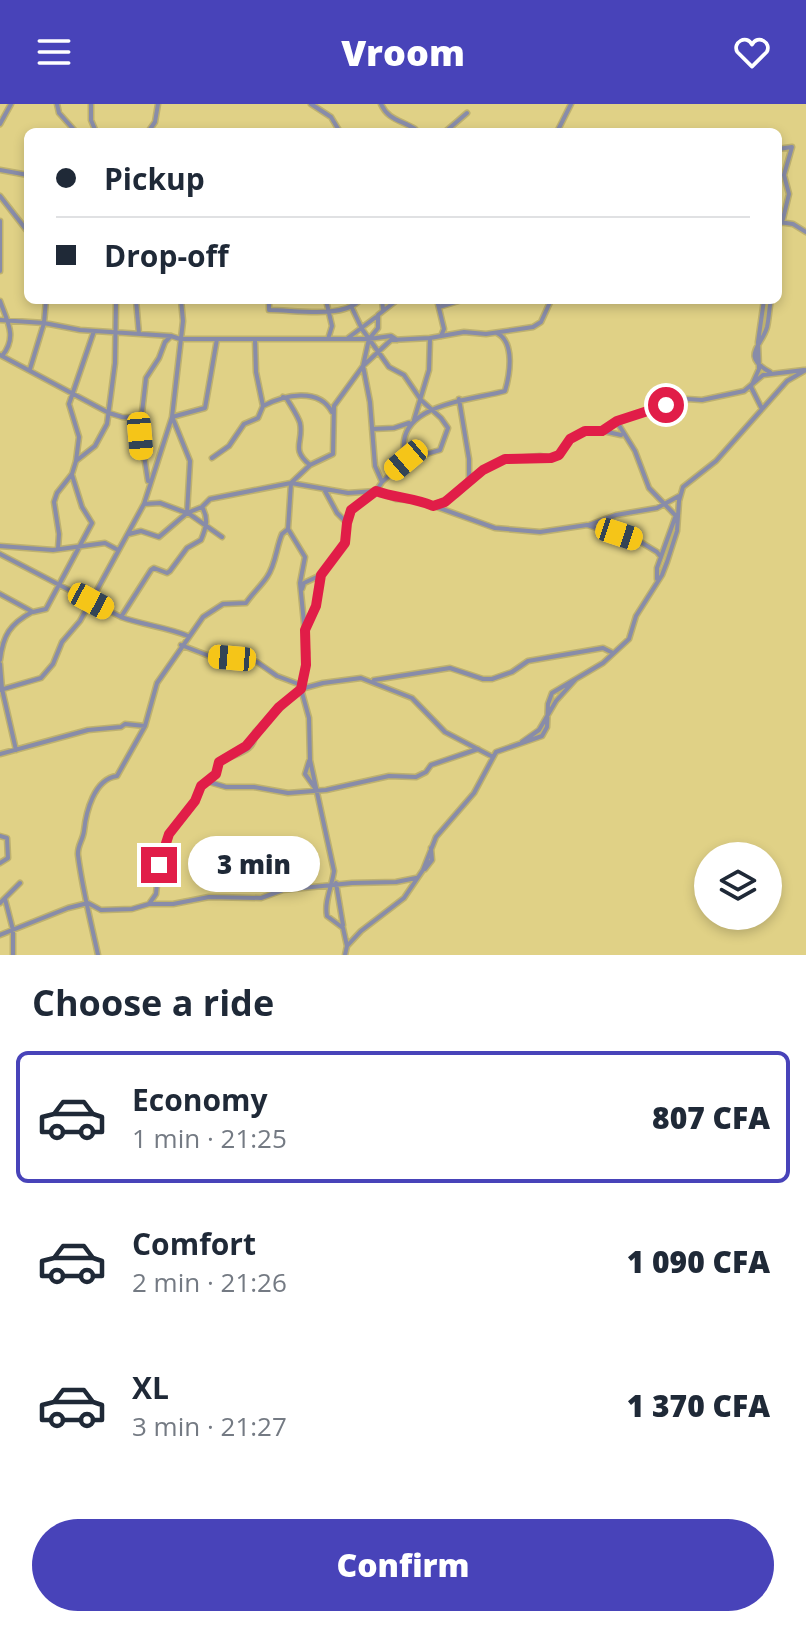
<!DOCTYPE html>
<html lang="en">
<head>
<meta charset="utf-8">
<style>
  body { margin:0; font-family:"Open Sans",sans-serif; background:#f2f2f3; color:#1f2937; height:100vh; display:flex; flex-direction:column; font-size:30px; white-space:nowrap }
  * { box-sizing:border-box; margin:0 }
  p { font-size:26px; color:#747a83 }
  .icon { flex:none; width:44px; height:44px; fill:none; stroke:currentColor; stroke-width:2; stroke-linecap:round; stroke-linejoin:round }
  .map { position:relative; height:851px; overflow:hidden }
  .drawer { display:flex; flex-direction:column; background:#fff; flex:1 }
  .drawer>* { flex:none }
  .top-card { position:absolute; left:24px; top:24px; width:758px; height:176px; border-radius:12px; box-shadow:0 4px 12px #0003; display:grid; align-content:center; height:176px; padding:0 32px; background:#fff }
  .tools { position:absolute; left:694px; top:738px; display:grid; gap:16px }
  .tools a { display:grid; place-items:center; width:88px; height:88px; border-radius:50%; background:#fff; box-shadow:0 4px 12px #0003; font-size:40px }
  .end { position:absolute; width:36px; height:36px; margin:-18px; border:10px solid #e11d48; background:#fff; box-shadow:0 0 0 4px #fff }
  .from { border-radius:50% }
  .bubble { position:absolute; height:56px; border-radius:28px; background:#fff; box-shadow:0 4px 12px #0003; font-size:26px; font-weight:800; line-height:56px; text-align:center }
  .car { position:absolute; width:24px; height:48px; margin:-24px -12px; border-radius:10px; box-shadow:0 0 6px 2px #0007; background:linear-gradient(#f5c518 24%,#345 0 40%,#f5c518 0 76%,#345 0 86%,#f5c518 0) }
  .top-card b { display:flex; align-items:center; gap:28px; height:76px; font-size:30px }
  .top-card b+b { border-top:2px solid #e0e1e3 }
  .top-card i { width:20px; height:20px; background:#1f2937 }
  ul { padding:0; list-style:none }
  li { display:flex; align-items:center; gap:24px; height:132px; margin:0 16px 12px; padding:0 16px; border:4px solid transparent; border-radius:12px }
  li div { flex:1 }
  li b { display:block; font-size:30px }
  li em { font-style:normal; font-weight:800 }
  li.current { border-color:#4843b9 }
  li>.icon { width:72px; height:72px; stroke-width:1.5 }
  h2 { padding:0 32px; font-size:36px; line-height:96px }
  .button { display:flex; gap:16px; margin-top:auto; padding:16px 32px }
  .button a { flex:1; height:92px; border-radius:48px; background:#4843b9; color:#fff; font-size:32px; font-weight:800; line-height:92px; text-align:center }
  header { display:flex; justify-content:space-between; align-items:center; height:104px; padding:0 32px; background:#4843b9; color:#fff; font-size:36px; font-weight:800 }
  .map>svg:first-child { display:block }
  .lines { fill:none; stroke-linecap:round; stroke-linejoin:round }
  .minor-casing { stroke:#beb16f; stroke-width:7 }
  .minor { stroke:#888ca9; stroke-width:4 }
  .route { stroke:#e11d48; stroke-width:10 }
</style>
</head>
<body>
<header><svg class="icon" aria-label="menu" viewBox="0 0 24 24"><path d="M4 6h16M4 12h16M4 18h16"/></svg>Vroom<svg class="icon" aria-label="heart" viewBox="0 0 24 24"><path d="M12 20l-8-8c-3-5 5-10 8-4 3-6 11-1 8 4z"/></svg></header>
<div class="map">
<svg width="806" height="851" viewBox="0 0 806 851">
  <rect width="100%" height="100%" fill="#e0d186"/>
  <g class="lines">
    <!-- minor casing -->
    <g class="minor-casing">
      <path id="minor" d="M57,0L59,9L76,28
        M91,0V16L96,28
        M311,0L331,13L340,28
        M381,0C388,16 401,16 415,25
        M0,20L11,0
        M148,28L155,18L158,0
        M445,28L467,9
        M553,28L558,26L571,0
        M778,45L792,43L784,71L789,90L783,115L778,122
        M0,66L28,71
        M0,92L28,128
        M0,117V167
        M779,118L793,120L806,128
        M136,196L139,230
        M269,196V206C296,206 342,215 360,196
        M326,196L332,222L328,235
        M382,196L383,205
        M437,196L444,225L441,232
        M0,197C7,217 18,233 2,252
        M439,203L462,196
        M0,216L44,219L80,226L171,232L180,235H369L391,232L397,236
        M348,234L376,213
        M255,236L256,268L263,302
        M0,251L109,309L122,313L141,314
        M30,265L44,219L46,196
        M770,268C740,252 762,242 767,223C769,214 769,205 771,196
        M459,295L469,355V377
        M762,305L751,283L759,265L758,238L764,196
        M172,313L205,304L217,235
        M414,316L429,266L430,234L464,228L486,230L533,223L541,218L551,196
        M617,318L635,347L649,384L676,412
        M372,325L394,324L409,319
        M603,327L621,331
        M212,354L229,342L244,320L258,314L263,302C284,291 319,283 332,308
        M406,356C389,300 469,297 505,287C510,270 515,238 497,229
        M76,357L95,342L107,320L115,259L116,196
        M310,361L333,350L334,302L363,262L391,236L430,234
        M148,377L140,326L146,274L159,254L165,238L171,232
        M382,378L375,362L370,298L363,262L369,235L378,224V211L397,196
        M291,379L288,425L305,453L300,479L307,549L301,585L309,614L310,656L334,767C332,782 324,798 327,812L343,824L347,842L345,851
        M291,379L348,389L376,387L396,395L420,397L495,424L540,428L587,421L639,437L657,448L661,453
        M324,385L337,409L347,419
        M144,400L172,313L183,217L181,196
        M433,402L457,390L483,366L505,355L540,352L551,354L559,351L570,335L585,327H602L617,317L687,295L702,296L744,287L763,271L804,266
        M188,409L222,433
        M589,421L616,411L657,404L679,392
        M129,430L141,427L159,433L187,409L190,357L173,315
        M0,442L53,446L105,439L118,446
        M58,445L59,430L54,398L57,389L72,370L76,357L79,333L69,300L94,227
        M0,450L121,513C143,521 166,523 188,532
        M657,475V464L676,411
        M302,485L304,479L321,471L345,439L347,419L351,406L376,387L382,378L406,356L440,346L448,324L441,314L421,296L404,271L389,263L362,225L352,204
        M0,490L33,508L46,505L92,419L82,403L72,371
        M121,513L151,466L154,464L167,469L170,467L187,444L201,436C206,424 209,415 202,403
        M306,523L316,502L321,471
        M181,541L212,553L257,558L277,572L301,581
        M0,556C3,531 10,520 32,508
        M0,560L2,585L16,646
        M374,576L450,564L483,575H492L512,568L528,557L603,544L613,549
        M0,586L41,574L53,560L62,538L80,517L144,400L160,399L187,409L202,403L210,395L291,379L310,361C290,345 304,338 300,319C298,312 291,302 287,295L283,293
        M522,638L539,626L556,597L575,576
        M238,646L246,642L254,630
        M0,650L88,626L121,623L125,620L145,622L157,579L203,513L223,500L246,499C252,490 261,482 267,473C276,460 276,444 282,430L288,425
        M309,657L305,670L315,684
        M209,678L226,683H254L288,689L326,686L389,672L416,673L426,668L431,661L478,645
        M0,732L7,734L8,754L0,759
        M425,765L432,756L431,744
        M158,777L164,768L163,752
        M336,779L343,821
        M5,795L13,826V851
        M0,799L20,779
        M149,800H173L209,793L261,794L283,786L352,779L396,778L416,774
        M0,831L68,804L88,799L101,806L132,805L149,800L156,790L159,761L169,730L195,697L201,682L216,670L219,658C235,649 256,649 255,628L301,585L323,579L361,574L412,594L445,628L493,653
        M347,842L361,827L404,794L423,766L436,733L474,689L496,648L542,632L547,623L548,600L552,589L603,559L629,535L636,512L662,471L667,458L677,427L679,397L683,383L716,357L787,277L806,266
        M98,851C91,818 82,784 78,751C77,742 83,736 84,727C86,708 94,675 117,672L145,622"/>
    </g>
    <!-- minor -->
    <use href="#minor" class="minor"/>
  </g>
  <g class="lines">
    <!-- route -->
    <path class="route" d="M159,761L169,730L195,697L201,682L216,670L219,658L246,642L279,603L301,585L306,561L305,526L316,502L321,471L345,439L347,419L351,406L376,387C395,394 415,394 433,402L445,398L483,366L505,355L551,354L559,351L570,335L585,327H602L617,317L666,301"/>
  </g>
</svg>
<div class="tools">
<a><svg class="icon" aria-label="layers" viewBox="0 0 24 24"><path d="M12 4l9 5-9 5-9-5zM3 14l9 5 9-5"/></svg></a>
</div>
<i class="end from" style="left:666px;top:301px"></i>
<i class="end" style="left:159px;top:761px"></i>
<div class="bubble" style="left:188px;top:732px;width:132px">3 min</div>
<i class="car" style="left:140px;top:332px;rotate:175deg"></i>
<i class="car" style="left:406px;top:356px;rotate:230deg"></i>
<i class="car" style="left:619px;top:430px;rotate:108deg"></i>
<i class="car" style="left:91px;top:497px;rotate:118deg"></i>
<i class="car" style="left:232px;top:554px;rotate:275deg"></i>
<div class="top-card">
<b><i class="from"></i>Pickup</b>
<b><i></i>Drop-off</b>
</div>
</div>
<section class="drawer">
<h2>Choose a ride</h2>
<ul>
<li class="current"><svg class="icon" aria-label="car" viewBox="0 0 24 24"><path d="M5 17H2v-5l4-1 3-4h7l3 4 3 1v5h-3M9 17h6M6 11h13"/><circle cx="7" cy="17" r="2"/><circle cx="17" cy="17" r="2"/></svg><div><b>Economy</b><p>1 min · 21:25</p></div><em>807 CFA</em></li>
<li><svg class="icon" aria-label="car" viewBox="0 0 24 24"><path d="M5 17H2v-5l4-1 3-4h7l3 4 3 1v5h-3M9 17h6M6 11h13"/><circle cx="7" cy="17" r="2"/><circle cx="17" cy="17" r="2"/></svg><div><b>Comfort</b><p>2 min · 21:26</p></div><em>1 090 CFA</em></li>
<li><svg class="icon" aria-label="car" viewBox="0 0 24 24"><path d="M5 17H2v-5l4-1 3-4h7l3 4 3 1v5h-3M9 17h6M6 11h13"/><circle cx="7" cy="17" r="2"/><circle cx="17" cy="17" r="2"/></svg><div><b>XL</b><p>3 min · 21:27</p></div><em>1 370 CFA</em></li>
</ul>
<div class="button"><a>Confirm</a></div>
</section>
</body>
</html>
